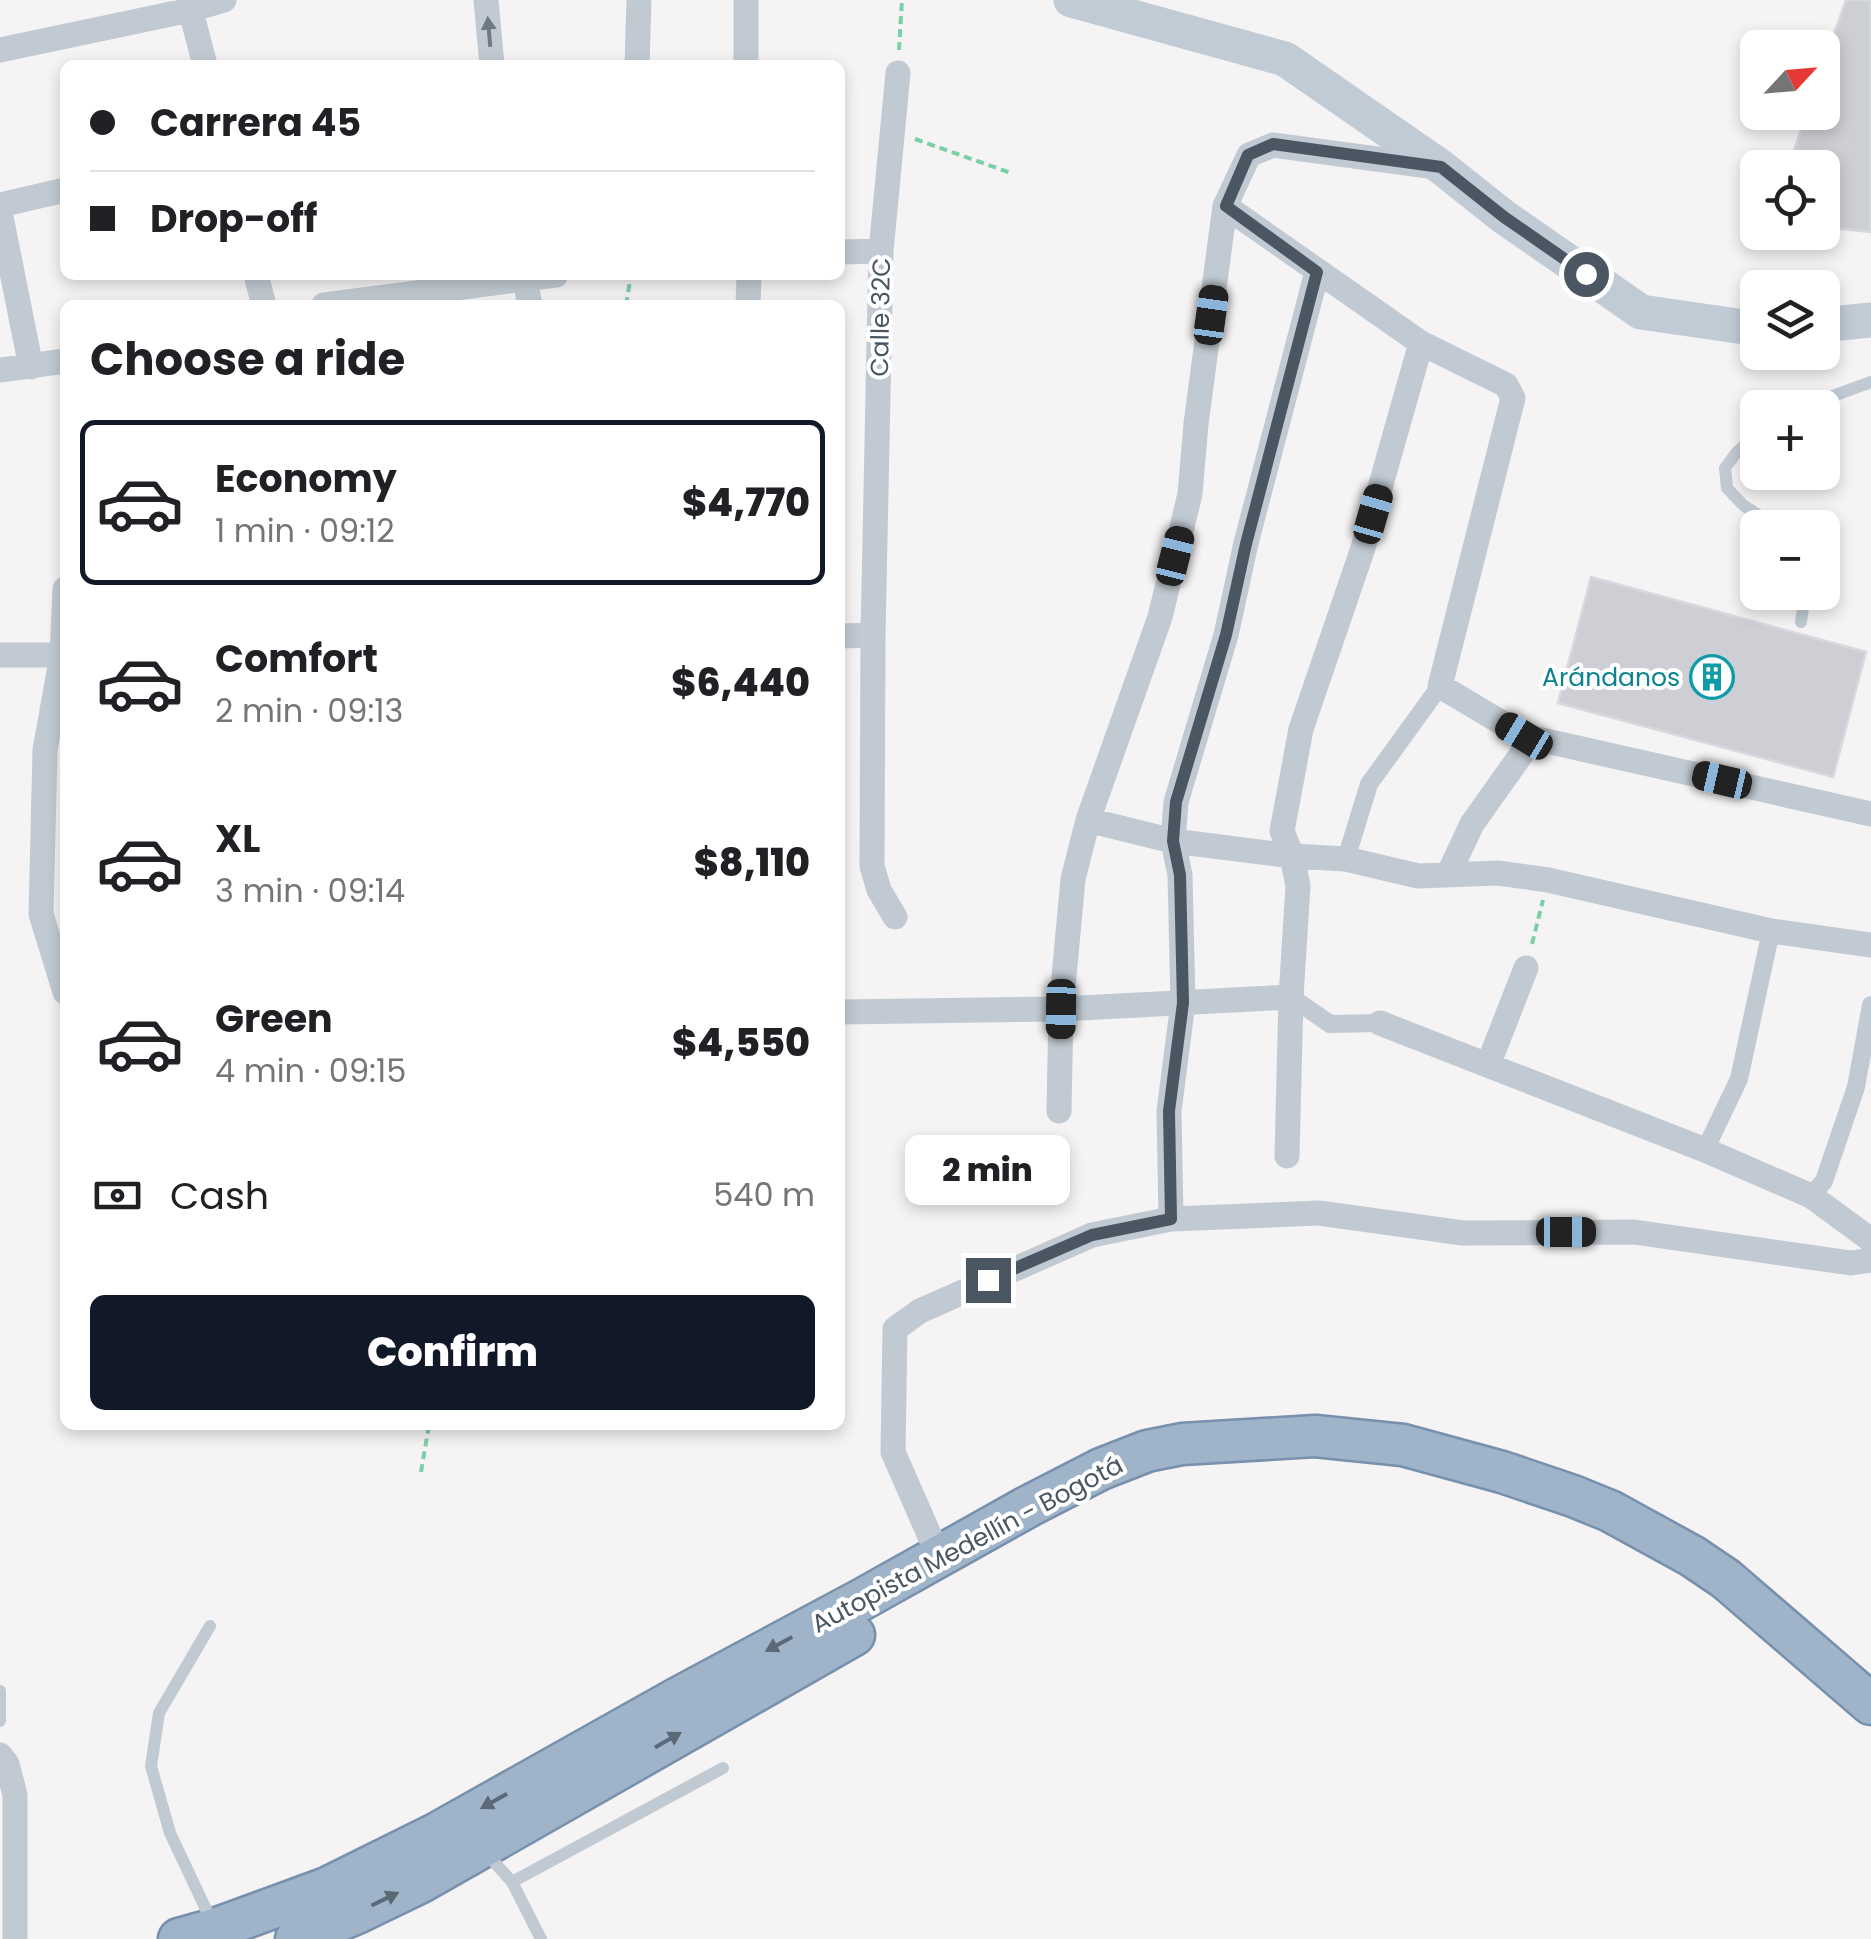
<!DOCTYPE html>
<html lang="en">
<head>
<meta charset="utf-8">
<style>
  body { margin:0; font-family:Poppins,sans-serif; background:#f6f6f6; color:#202124; height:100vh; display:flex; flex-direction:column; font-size:38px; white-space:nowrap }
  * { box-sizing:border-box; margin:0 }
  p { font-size:32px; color:#757577 }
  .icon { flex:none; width:55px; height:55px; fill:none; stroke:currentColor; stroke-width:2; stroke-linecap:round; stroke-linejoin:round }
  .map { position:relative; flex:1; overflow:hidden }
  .panel { position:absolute; left:60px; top:300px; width:785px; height:1130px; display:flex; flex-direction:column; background:#fff; border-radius:15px; box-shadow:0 5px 15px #0003 }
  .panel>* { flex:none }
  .top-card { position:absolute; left:60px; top:60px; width:785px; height:220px; border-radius:15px; box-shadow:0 5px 15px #0003; display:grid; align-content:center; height:220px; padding:0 30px; background:#fff }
  .needle { width:65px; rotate:64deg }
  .fabs { position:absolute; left:1740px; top:30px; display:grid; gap:20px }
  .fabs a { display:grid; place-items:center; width:100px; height:100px; border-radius:15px; background:#fff; box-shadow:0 5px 15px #0003; font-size:50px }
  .end { position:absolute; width:45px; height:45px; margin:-22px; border:12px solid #4a5661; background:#fff; box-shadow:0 0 0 5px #fff }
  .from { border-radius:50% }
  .bubble { position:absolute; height:70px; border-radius:15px; background:#fff; box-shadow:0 5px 15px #0003; font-size:32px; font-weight:800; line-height:70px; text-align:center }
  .car { position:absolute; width:30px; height:60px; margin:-30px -15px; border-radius:12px; box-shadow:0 0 8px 2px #0007; background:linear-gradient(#222 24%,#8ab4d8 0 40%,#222 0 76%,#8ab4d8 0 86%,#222 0) }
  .top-card b { display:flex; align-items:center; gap:35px; height:95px; font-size:38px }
  .top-card b+b { border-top:2px solid #e0e0e0 }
  .top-card i { width:25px; height:25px; background:#202124 }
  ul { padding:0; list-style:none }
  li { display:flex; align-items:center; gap:30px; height:165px; margin:0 20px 15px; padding:0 10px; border:5px solid transparent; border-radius:15px }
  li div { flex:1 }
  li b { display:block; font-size:38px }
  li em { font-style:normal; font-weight:800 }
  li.selected { border-color:#111827 }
  li>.icon { width:90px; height:90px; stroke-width:1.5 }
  h2 { padding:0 30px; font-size:45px; line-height:120px }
  .pay { display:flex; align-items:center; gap:25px; height:110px; padding:0 30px; font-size:38px }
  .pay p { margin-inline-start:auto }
  .primary-button { display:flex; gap:20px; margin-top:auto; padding:20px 30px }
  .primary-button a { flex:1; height:115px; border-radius:15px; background:#111827; color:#fff; font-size:40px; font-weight:800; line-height:115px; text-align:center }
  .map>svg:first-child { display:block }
  .building { fill:#cdcfd5; stroke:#d7d9de; stroke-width:2.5 }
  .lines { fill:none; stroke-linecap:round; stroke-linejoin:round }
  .trunk-casing { stroke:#7690ad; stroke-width:45 }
  .path { stroke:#7ad0a6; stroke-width:4; stroke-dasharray:8 5; stroke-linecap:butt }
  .service { stroke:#c1cad2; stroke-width:12 }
  .pedestrian { stroke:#c1cad2; stroke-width:18 }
  .minor { stroke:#c1cad2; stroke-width:25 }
  .secondary { stroke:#c1cbd6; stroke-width:35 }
  .trunk { stroke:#9fb4c9; stroke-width:40 }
  .oneway { fill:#6e7983 }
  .oneway2 { fill:#5b6976 }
  .route { stroke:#4a5661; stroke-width:12 }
  .labels { text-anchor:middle; stroke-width:8; stroke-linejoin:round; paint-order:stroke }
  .street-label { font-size:25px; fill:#4a5661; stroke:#fff }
  .culture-label { font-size:25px; fill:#0d838f; stroke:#fff; text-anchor:end }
</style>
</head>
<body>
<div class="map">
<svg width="1871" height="1939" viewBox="0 0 1871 1939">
  <rect width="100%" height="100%" fill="#f5f3f3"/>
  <!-- building -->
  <path class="building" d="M1846,0H1871V232L1822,227V168H1788L1807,112H1822V68Z
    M1591,577L1866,652L1833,777L1558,703Z"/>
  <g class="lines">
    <!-- trunk casing -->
    <g class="trunk-casing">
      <path id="trunk" d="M179,1939L215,1929L327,1888L434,1835L678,1698L861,1600L1029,1506L1101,1469L1147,1451L1182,1444L1315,1436L1403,1445L1502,1472L1573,1496L1610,1511L1692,1556L1726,1579L1871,1704
        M296,1939L359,1912L421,1882L854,1635"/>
    </g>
    <!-- path -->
    <path class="path" d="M899,50L902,0
      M915,139L1011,173
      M626,305L631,275
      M1532,944L1543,900
      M421,1472L429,1425"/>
    <!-- service -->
    <path class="service" d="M1800,408L1871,382
      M1758,434L1737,452L1725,468L1727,488L1743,505L1778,528
      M1801,622L1805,592
      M210,1626L159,1713L151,1766L170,1833L212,1922
      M0,1691V1721
      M486,1853L512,1882L541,1939
      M512,1882L723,1768"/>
    <!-- pedestrian -->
    <path class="pedestrian" d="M1346,859L1369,784L1440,686
      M1291,997L1330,1024L1380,1023
      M1705,1150L1739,1079L1771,931
      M1811,1196L1824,1181L1856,1087L1871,1005"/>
    <!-- minor -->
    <path class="minor" d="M188,0L205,65
      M486,0L492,65
      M746,0V65
      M0,50L190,10L224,0
      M637,65L639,0
      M0,205L65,190
      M1225,206L1421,343L1506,385L1513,398L1440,686L1524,736L1871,814
      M0,212L31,367
      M840,252L881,251
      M256,275L264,305
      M524,275L530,305
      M324,305L556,275
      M748,305L749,275
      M0,370L65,361
      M65,589L62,655L45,750L41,914L65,992
      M840,636L873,635
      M0,655H65
      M1088,820L1173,841L1292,856L1346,859L1418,876L1498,873L1548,880L1771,931L1871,945
      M1448,875L1472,824L1533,738
      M895,917L879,890L872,866L873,635L881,251L898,73
      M840,1012L1061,1009L1291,997
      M1380,1023L1705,1150L1811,1196L1871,1240
      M1488,1065L1526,968
      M1059,1111L1061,1009L1073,879L1088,820L1160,617L1190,494L1196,424L1225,206L1249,155L1273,145L1436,167
      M1287,1156L1291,997L1298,886L1292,856L1282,831L1301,729L1363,548L1421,343
      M1171,1219L1169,1111L1183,1003L1180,875L1173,841L1176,802L1226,635L1246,543L1317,272
      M939,1557L893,1452L895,1329L920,1311L1092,1235L1171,1219L1319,1213L1463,1233L1634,1232L1851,1263L1871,1260
      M0,1755L7,1764L15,1795V1939"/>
    <!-- secondary -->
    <path class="secondary" d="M1071,0L1285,59L1441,167L1504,217L1641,312L1758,329
      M1822,325L1871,320"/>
    <!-- trunk -->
    <use href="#trunk" class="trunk"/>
  </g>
  <!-- one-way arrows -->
  <defs><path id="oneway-solid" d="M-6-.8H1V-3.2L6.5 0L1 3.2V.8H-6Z" transform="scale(2.5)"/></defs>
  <use class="oneway" href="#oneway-solid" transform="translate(489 32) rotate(-95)"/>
  <g class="oneway2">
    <use href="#oneway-solid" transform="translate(779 1644) rotate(152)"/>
    <use href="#oneway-solid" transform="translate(668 1740) rotate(-30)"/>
    <use href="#oneway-solid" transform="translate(494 1801) rotate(151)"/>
    <use href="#oneway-solid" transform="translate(385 1899) rotate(-26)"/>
  </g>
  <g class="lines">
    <!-- route -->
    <path class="route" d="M988,1280L1092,1235L1171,1219L1169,1111L1183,1003L1180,875L1173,841L1176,802L1226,635L1246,544L1317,272L1226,206L1248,155L1273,144L1441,167L1504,217L1586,274"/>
  </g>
  <!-- icons -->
  <defs>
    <g id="building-ring" transform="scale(2.25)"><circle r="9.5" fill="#fff" stroke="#0f9aa8" stroke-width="1.5"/><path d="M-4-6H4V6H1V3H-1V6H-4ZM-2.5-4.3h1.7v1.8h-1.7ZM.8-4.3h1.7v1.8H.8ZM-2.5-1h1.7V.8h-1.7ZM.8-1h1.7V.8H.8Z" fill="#0f9aa8"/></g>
  </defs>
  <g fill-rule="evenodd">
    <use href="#building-ring" x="1712" y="677"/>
  </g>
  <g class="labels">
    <!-- street labels -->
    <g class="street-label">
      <text transform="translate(880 317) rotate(-89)" y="9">Calle 32C</text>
      <text transform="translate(967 1544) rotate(-28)" y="9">Autopista Medellín - Bogotá</text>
    </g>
    <!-- culture labels -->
    <g class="culture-label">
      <text x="1680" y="686">Arándanos</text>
    </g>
  </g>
</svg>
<div class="fabs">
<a><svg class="needle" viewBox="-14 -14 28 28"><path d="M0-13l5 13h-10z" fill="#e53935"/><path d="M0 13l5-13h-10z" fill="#757577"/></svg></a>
<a><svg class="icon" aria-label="locate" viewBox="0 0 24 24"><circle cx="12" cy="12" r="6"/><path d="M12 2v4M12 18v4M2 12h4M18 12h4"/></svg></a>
<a><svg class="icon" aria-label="layers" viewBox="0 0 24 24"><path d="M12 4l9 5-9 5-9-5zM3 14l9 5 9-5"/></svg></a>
<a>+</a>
<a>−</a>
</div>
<i class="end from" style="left:1586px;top:274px"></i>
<i class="end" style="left:988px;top:1280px"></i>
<div class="bubble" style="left:905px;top:1135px;width:165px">2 min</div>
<i class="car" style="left:1211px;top:315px;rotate:8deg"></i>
<i class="car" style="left:1373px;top:514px;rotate:16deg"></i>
<i class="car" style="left:1175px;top:556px;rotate:14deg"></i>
<i class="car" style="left:1524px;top:736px;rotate:301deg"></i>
<i class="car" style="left:1722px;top:780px;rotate:283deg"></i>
<i class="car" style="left:1061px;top:1009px;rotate:181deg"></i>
<i class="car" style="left:1566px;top:1232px;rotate:90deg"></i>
<div class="top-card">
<b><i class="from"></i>Carrera 45</b>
<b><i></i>Drop-off</b>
</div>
<section class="panel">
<h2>Choose a ride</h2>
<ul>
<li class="selected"><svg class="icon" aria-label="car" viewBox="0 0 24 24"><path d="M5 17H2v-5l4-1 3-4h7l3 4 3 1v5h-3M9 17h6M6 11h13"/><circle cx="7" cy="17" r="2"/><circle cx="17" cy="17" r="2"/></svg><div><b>Economy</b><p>1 min · 09:12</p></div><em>$4,770</em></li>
<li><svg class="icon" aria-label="car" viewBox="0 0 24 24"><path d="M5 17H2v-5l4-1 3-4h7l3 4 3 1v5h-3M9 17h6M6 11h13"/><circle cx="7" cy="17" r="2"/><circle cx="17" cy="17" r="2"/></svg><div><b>Comfort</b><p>2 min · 09:13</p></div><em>$6,440</em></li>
<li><svg class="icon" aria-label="car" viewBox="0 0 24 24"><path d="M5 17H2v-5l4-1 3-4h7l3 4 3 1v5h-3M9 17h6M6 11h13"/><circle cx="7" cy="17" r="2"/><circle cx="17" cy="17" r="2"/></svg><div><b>XL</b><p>3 min · 09:14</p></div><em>$8,110</em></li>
<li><svg class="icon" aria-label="car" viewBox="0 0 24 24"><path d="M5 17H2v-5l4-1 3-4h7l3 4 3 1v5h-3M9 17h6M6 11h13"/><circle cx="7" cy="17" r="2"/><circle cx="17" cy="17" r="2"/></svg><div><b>Green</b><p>4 min · 09:15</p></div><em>$4,550</em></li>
</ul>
<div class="pay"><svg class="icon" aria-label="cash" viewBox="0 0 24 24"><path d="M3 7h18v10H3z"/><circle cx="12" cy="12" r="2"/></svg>Cash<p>540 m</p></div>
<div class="primary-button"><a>Confirm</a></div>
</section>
</div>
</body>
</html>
